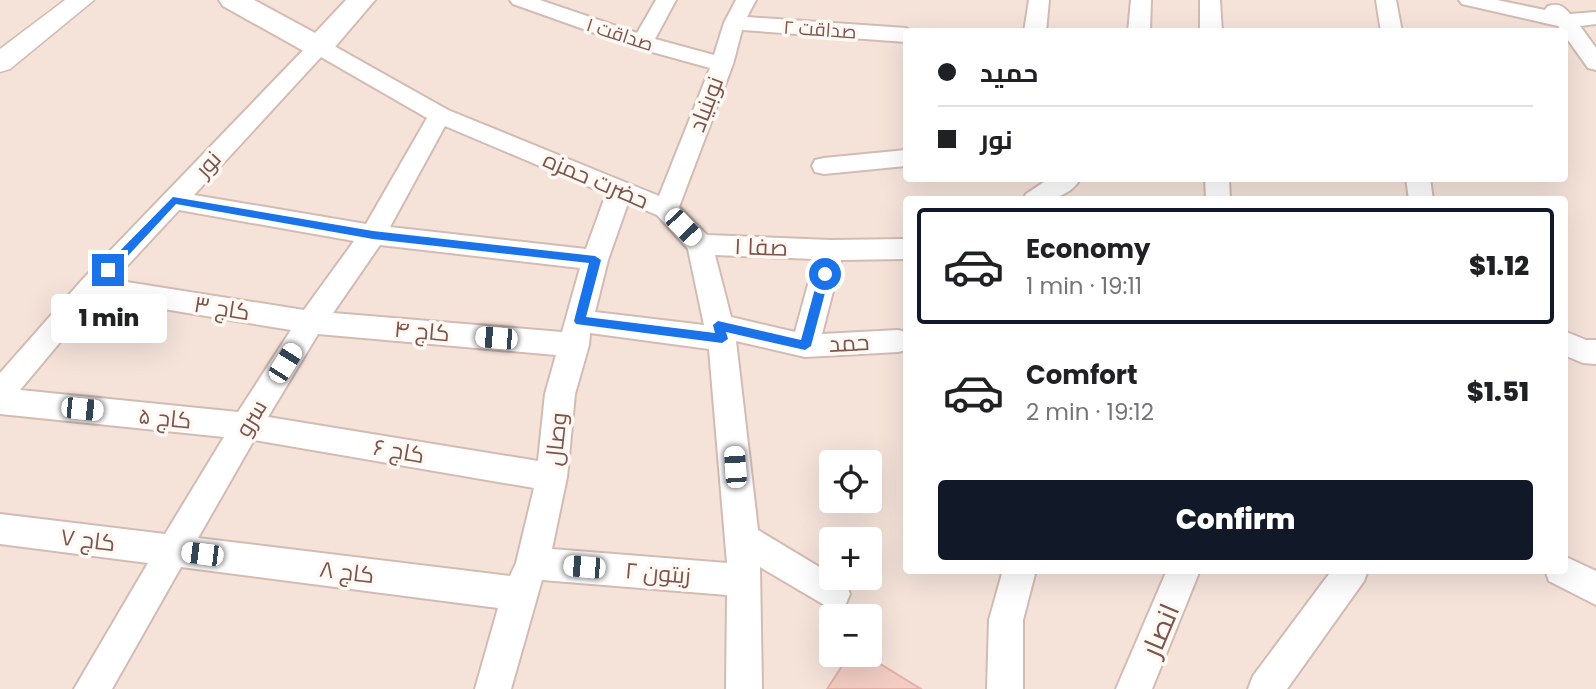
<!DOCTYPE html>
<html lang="en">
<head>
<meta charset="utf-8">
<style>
  body { margin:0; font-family:Poppins,Cairo,sans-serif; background:#f2f2f2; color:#202124; height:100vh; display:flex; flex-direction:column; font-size:26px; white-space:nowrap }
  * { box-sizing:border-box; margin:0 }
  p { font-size:23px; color:#757577 }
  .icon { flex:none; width:38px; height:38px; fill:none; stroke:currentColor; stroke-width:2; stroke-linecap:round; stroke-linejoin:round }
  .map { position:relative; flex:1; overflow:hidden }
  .details { position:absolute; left:903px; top:196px; width:665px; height:378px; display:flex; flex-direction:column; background:#fff; border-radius:7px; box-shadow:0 7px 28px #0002 }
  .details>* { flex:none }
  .top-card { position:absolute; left:903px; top:28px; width:665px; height:154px; border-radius:7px; box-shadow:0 7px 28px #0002; display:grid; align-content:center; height:154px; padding:0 35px; background:#fff }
  .fabs { position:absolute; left:819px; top:450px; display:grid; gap:14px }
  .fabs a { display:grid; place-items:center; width:63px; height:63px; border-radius:7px; background:#fff; box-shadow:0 7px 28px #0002; font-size:35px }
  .end { position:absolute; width:32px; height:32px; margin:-16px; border:9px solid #1a73e8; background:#fff; box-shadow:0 0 0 4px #fff }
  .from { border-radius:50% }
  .bubble { position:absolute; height:49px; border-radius:7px; background:#fff; box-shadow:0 7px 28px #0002; font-size:23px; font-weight:800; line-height:49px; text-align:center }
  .car { position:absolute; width:21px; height:42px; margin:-21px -10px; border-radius:9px; box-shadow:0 0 5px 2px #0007; background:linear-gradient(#fff 24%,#345 0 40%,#fff 0 76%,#345 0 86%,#fff 0) }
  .top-card b { display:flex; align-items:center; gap:24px; height:66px; font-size:26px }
  .top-card b+b { border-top:2px solid #e0e0e0 }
  .top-card i { width:18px; height:18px; background:#202124 }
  ul { padding:12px 0 0; list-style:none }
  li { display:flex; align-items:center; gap:21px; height:116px; margin:0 14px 10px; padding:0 21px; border:4px solid transparent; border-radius:7px }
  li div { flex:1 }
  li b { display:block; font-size:26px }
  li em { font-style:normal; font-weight:800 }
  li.selected { border-color:#111827 }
  li>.icon { width:63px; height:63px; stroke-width:1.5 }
  .action { display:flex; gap:14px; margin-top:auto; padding:14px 35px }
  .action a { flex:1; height:80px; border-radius:7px; background:#111827; color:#fff; font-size:28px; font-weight:800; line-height:80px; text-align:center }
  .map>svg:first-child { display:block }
  .residential { fill:#f5e3da; fill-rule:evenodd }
  .building { fill:#f3cdc3; stroke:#e6afa3; stroke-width:2 }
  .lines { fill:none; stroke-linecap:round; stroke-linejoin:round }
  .minor-casing { stroke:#d3bbb3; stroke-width:4 }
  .tertiary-casing { stroke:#d3bbb3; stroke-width:3 }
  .secondary-casing { stroke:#d6bab0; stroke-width:4 }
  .minor { fill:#fff; fill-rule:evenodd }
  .tertiary { fill:#fff; fill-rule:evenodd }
  .secondary { fill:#fff; fill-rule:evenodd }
  .route { fill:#1a73e8 }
  .labels { text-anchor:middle; stroke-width:7; stroke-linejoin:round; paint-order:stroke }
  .far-street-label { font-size:19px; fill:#7a544d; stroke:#fff8f3 }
  .street-label { font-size:23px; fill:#7a544d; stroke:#fff8f3 }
  .near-street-label { font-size:28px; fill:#7a544d; stroke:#fff8f3 }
</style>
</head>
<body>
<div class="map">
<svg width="1596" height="689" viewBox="0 0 1596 689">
  <rect width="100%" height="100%" fill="#fdf3ec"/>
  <!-- residential -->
  <path class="residential" d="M0,0H1596V689H0ZM906,32H1564V178H906ZM906,200H1564V570H906ZM831,462H870V500H831ZM831,539H870V578H831ZM831,616H870V654H831Z"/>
  <!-- building -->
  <path class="building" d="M850,654H864L921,689H827Z"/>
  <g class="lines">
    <!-- minor casing -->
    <g class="minor-casing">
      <path id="minor" d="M510,0H540L637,33L656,0H676L655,39L714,55L724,23L736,0H756L747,17L906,28L914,32H906V42L742,30L733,64L679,207L707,235L831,240L906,239V259L841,260L822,334L898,330L906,332V350L898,352L805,357L736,341L758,530L831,574V578L845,582L850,594L845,606L833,610L760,567L762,689H726L727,595L542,580L511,689H475L498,608L181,567L112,689H74L148,563L0,544V514L165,534L224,437L0,414V373L82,280L311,42H327L448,110L659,196L710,68L634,47L513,4ZM321,57L427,118L366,224L194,195ZM445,126L606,194L586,249L390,227ZM628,203L657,215L688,249L704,325L595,312L608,260ZM179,210L354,241L304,310L114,280ZM380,245L580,268L562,332L333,313ZM715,255L815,259L795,332L731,317ZM97,298L291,330L238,412L20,390ZM590,333L709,349L727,563L552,549L567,477L575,394L589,345ZM318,334L556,355L545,394L538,461L268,417ZM254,440L534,488L516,563L510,576L198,538Z
        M1029,0H1049L1046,32H1024Z
        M1131,0H1151L1150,32H1128Z
        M1200,0H1220L1222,32H1200Z
        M1376,0H1396L1402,32H1381Z
        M1459,0H1497L1545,10L1548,6C1559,3 1563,6 1570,14L1596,12V24L1580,26L1596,48V70L1588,68L1558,26L1462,4Z
        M906,150V166L824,174L815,172L812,166L815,160L824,158Z
        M1050,178H1081C1068,200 1045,200 1023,200L1026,194Z
        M1205,178H1229L1230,200H1206Z
        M1406,178H1430L1433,200H1409Z
        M1564,331L1586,340H1596V364L1583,363L1564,355Z
        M1564,556L1596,571V605L1549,581L1545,570H1564Z
        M1003,570H1036L1023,620V689H987L989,620Z
        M1167,570H1200L1152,689H1116Z
        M1332,570H1368L1364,581L1287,689H1248L1253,676Z"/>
    </g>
    <!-- tertiary casing -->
    <g class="tertiary-casing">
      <path id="tertiary" d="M65,0H94L10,69L0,72V49Z"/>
    </g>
    <!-- secondary casing -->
    <g class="secondary-casing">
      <path id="secondary" d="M219,0H254L315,33L346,0H375L329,54L319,56L309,54L223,6Z"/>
    </g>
    <!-- minor -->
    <use href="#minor" class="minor"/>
    <!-- tertiary -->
    <use href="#tertiary" class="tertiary"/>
    <!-- secondary -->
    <use href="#secondary" class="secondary"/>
  </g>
  <!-- route -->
  <path class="route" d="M173,197L373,231L595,256L601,260L586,317L715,333L713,325L718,321L801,340L819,274L825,270L830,274L811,346L805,350L726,332L728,339L722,343L576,324L574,321L589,263L373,239L176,204L112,273H104V267Z"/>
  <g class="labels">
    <!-- far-street labels -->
    <g class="far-street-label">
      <text transform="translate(820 29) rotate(4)" y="7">صداقت ۲</text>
      <text transform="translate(620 34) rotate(18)" y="7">صداقت ۱</text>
    </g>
    <!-- street labels -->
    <g class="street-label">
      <text transform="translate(706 104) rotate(-69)" y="8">نوبنیاد</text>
      <text transform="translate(208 164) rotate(-47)" y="8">نور</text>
      <text transform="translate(596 180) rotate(23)" y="8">حضرت حمزه</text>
      <text transform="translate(761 247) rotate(2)" y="8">صفا ۱</text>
      <text transform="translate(222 308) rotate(9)" y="8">کاج ۳</text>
      <text transform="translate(422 331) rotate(5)" y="8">کاج ۴</text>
      <text transform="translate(849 343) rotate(-3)" y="8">حمد</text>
      <text transform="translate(165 418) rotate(6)" y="8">کاج ۵</text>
      <text transform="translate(251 418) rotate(-59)" y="8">سرو</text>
      <text transform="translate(556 439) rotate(-84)" y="8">وصال</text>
      <text transform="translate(399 451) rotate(10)" y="8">کاج ۶</text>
      <text transform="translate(88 540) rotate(7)" y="8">کاج ۷</text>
      <text transform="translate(347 572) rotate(7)" y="8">کاج ۸</text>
      <text transform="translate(658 573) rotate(5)" y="8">زیتون ۲</text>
    </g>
    <!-- near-street labels -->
    <g class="near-street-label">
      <text transform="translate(1160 630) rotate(-67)" y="10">انصار</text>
    </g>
  </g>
</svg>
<div class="fabs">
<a><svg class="icon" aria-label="locate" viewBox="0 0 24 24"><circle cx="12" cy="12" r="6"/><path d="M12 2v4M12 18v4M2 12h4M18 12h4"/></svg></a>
<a>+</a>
<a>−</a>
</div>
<i class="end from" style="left:825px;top:274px"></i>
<i class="end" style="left:108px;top:270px"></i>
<div class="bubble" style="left:51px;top:294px;width:116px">1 min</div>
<i class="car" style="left:683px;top:227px;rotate:136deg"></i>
<i class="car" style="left:496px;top:338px;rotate:275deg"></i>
<i class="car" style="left:285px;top:363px;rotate:32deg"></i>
<i class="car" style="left:82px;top:409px;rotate:96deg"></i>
<i class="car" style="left:735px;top:467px;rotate:356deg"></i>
<i class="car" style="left:202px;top:554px;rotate:277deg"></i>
<i class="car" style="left:584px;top:567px;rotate:275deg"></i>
<div class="top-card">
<b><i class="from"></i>حمید</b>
<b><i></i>نور</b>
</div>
<section class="details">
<ul>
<li class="selected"><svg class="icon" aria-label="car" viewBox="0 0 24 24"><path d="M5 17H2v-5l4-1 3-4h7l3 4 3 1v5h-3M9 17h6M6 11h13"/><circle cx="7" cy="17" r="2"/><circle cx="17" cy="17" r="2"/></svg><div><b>Economy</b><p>1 min · 19:11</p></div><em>$1.12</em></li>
<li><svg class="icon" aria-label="car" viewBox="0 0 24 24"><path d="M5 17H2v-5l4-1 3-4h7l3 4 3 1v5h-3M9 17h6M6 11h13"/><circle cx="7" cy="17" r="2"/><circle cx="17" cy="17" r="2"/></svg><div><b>Comfort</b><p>2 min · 19:12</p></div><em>$1.51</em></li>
</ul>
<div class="action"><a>Confirm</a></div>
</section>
</div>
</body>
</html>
